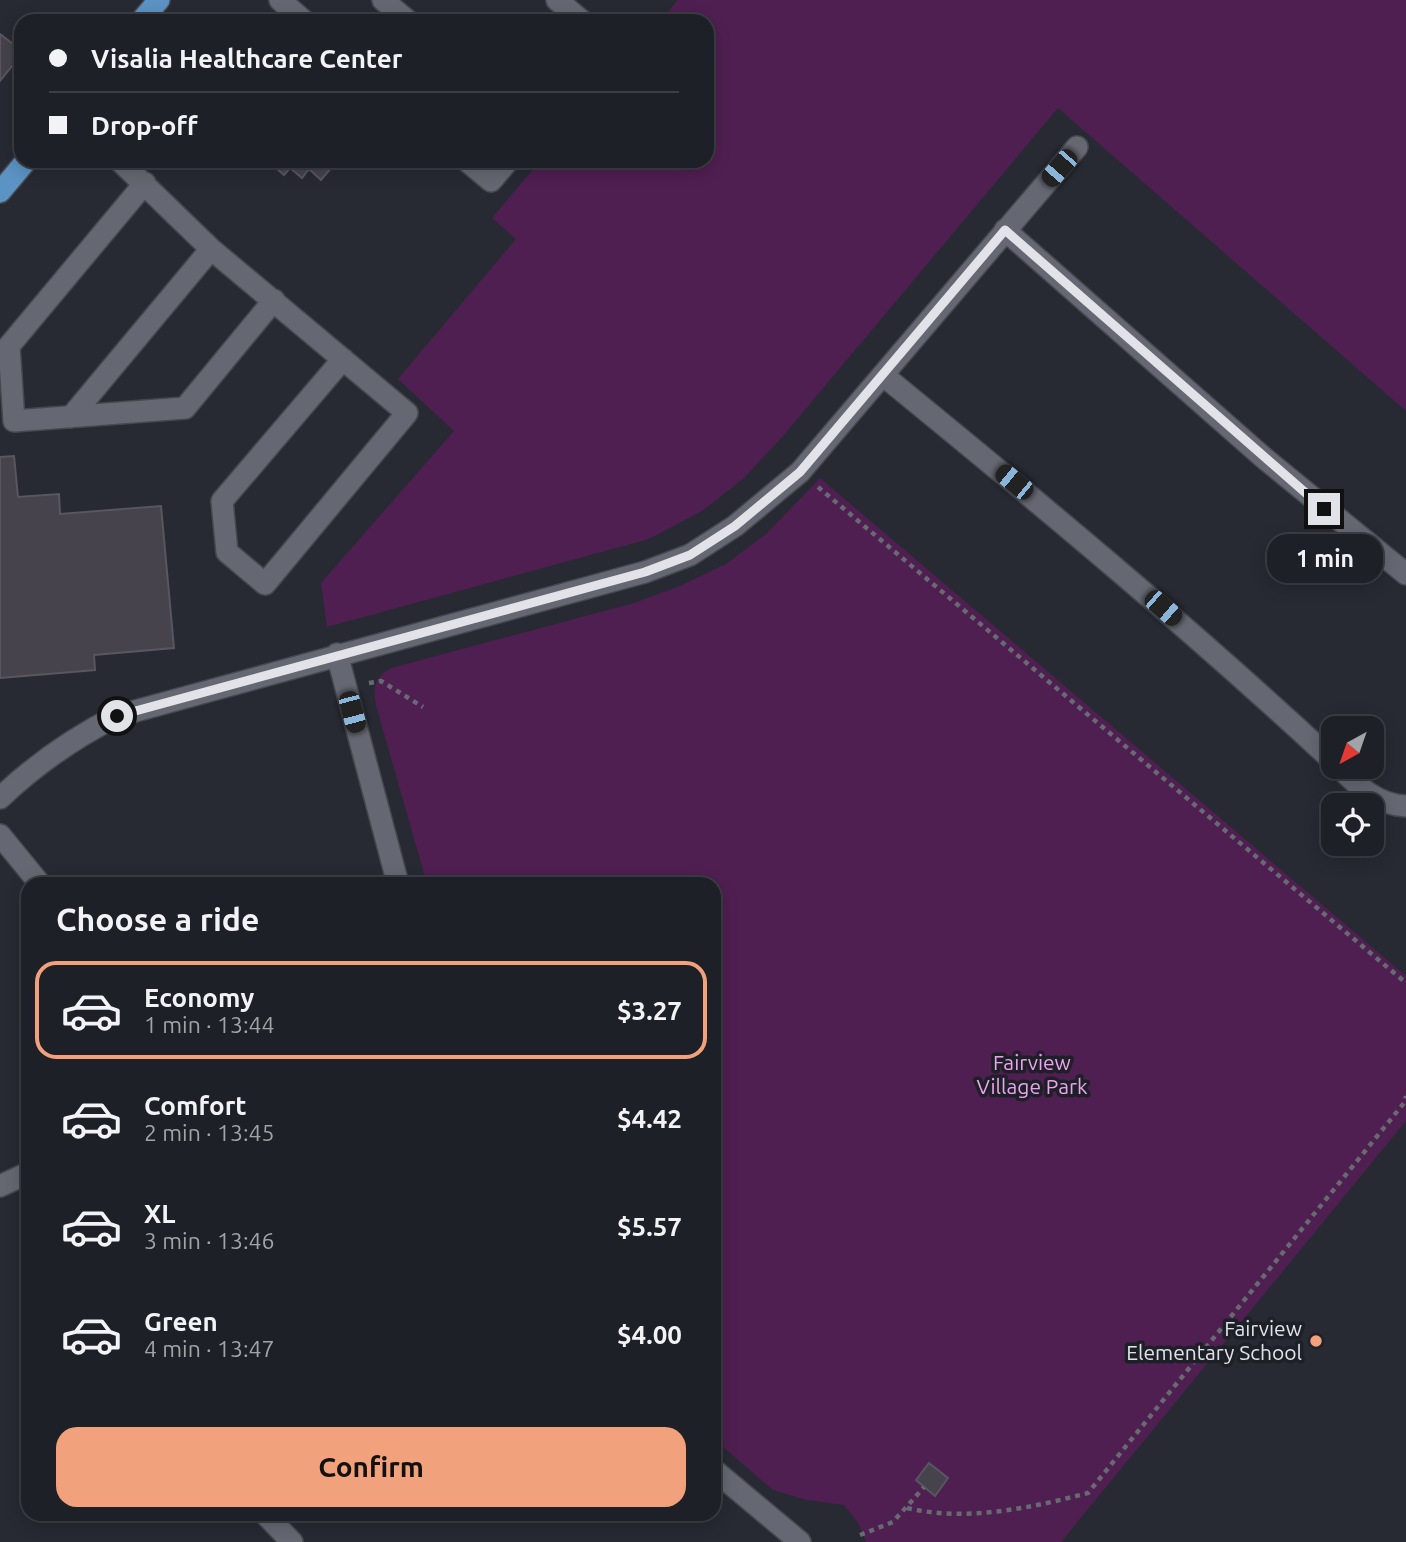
<!DOCTYPE html>
<html lang="en">
<head>
<meta charset="utf-8">
<style>
  body { margin:0; font-family:Ubuntu,sans-serif; background:#2a2d32; color:#f1f3f6; height:100vh; display:flex; flex-direction:column; font-size:26px; white-space:nowrap }
  * { box-sizing:border-box; margin:0 }
  p { font-size:23px; color:#a0a3a7 }
  .icon { flex:none; width:38px; height:38px; fill:none; stroke:currentColor; stroke-width:2; stroke-linecap:round; stroke-linejoin:round }
  .map { position:relative; flex:1; overflow:hidden }
  .drawer { position:absolute; left:21px; top:877px; width:700px; height:644px; display:flex; flex-direction:column; background:#1d2026; border-radius:21px; box-shadow:0 4px 18px #0003,0 0 0 2px #3b3e43 }
  .drawer>* { flex:none }
  .banner { position:absolute; left:14px; top:14px; width:700px; height:154px; border-radius:21px; box-shadow:0 4px 18px #0003,0 0 0 2px #3b3e43; display:grid; align-content:center; height:154px; padding:0 35px; background:#1d2026 }
  .needle { width:46px; rotate:220deg }
  .controls { position:absolute; left:1321px; top:716px; display:grid; gap:14px }
  .controls a { display:grid; place-items:center; width:63px; height:63px; border-radius:14px; background:#1d2026; box-shadow:0 4px 18px #0003,0 0 0 2px #3b3e43; font-size:35px }
  .end { position:absolute; width:32px; height:32px; margin:-16px; border:9px solid #e1e3e8; background:#111; box-shadow:0 0 0 4px #111 }
  .from { border-radius:50% }
  .bubble { position:absolute; height:49px; border-radius:21px; background:#1d2026; box-shadow:0 4px 18px #0003,0 0 0 2px #3b3e43; font-size:23px; font-weight:600; line-height:49px; text-align:center }
  .car { position:absolute; width:21px; height:42px; margin:-21px -10px; border-radius:9px; box-shadow:0 0 5px 2px #0007; background:linear-gradient(#222 24%,#8ab4d8 0 40%,#222 0 76%,#8ab4d8 0 86%,#222 0) }
  .banner b { display:flex; align-items:center; gap:24px; height:66px; font-size:26px }
  .banner b+b { border-top:2px solid #3b3e43 }
  .banner i { width:18px; height:18px; background:#f1f3f6 }
  ul { padding:0; list-style:none }
  li { display:flex; align-items:center; gap:21px; height:98px; margin:0 14px 10px; padding:0 21px; border:4px solid transparent; border-radius:21px }
  li div { flex:1 }
  li b { display:block; font-size:26px }
  li em { font-style:normal; font-weight:600 }
  li.active { border-color:#f1a17c }
  li>.icon { width:63px; height:63px; stroke-width:1.5 }
  h2 { padding:0 35px; font-size:32px; line-height:84px }
  .button { display:flex; gap:14px; margin-top:auto; padding:14px 35px }
  .button a { flex:1; height:80px; border-radius:21px; background:#f1a17c; color:#111; font-size:28px; font-weight:600; line-height:80px; text-align:center }
  .map>svg:first-child { display:block }
  .green { fill:#4f1f51 }
  .building { fill:#46434d; stroke:#595660; stroke-width:2 }
  .lines { fill:none; stroke-linecap:round; stroke-linejoin:round }
  .minor-casing { stroke:#464850; stroke-width:24 }
  .major-casing { stroke:#464850; stroke-width:24 }
  .path { stroke:#676a71; stroke-width:4.5; stroke-dasharray:5 5; stroke-linecap:butt }
  .minor { stroke:#656872; stroke-width:21 }
  .major { stroke:#5b93c4; stroke-width:21 }
  .route { stroke:#e1e3e8; stroke-width:9 }
  .poi-dot { fill:#f1a17c; stroke:#1e2028; stroke-width:2.5 }
  .labels { text-anchor:middle; stroke-width:7; stroke-linejoin:round; paint-order:stroke }
  .park-label { font-size:21px; fill:#eca3ee; stroke:#1e2028 }
  .poi-label { font-size:21px; fill:#e1e3e8; stroke:#1e2028; text-anchor:end }
</style>
</head>
<body>
<div class="map">
<svg width="1406" height="1542" viewBox="0 0 1406 1542">
  <rect width="100%" height="100%" fill="#272a32"/>
  <!-- green -->
  <path class="green" d="M678,0H1406V411L1058,108L783,436L743,479L702,511L649,539L327,627L321,583L454,431L398,379L516,239L492,218L540,161H707V21H660Z
    M820,478L1406,976V1121L1061,1542H866L859,1524L844,1505L807,1500L773,1490L714,1439V884H427L376,705C373,686 374,678 391,668L634,603L680,586L726,564L766,534Z"/>
  <!-- building -->
  <path class="building" d="M0,34L21,50V55L0,81Z
    M268,161H337L321,180L309,169L302,178L290,168L284,175Z
    M14,456L18,497L59,494L60,514L161,506L174,648L94,655L95,670L0,678V457Z
    M929,1463L948,1478L935,1496L916,1480Z"/>
  <g class="lines">
    <!-- minor casing -->
    <g class="minor-casing">
      <path id="minor" d="M280,0L304,21
        M383,0L408,21
        M557,0L582,21
        M120,161L211,249L407,413L265,584L227,552L222,501L343,359
        M467,161L491,181L508,161
        M145,183L9,346L14,421L185,408L274,300
        M1005,230L1264,458L1406,574
        M884,376C1037,501 1189,627 1334,762
        M71,417L211,249
        M337,654L398,884
        M1338,766C1358,786 1377,805 1406,806
        M0,798C36,764 73,738 117,716L645,572L690,555L735,526L800,472L1077,147
        M0,835L40,884
        M0,1186L28,1173
        M714,1470L800,1542
        M265,1514L292,1542"/>
    </g>
    <!-- major casing -->
    <g class="major-casing">
      <path id="major" d="M141,21L159,0
        M0,192L26,161"/>
    </g>
    <!-- path -->
    <path class="path" d="M818,487L1406,983
      M369,683L381,681L423,707
      M907,1508C967,1522 1030,1508 1088,1493L1404,1103L1406,1096
      M860,1535L893,1522L924,1487"/>
    <!-- minor -->
    <use href="#minor" class="minor"/>
    <!-- major -->
    <use href="#major" class="major"/>
  </g>
  <g class="lines">
    <!-- route -->
    <path class="route" d="M117,716L645,572L690,555L735,526L800,472L1005,230L1324,509"/>
  </g>
  <!-- markers -->
  <circle class="poi-dot" cx="1316" cy="1341" r="7"/>
  <g class="labels">
    <!-- park labels -->
    <g class="park-label">
      <text x="1032" y="1070">Fairview<tspan x="1032" dy="24">Village Park</tspan></text>
    </g>
    <!-- poi labels -->
    <g class="poi-label">
      <text x="1302" y="1336">Fairview<tspan x="1302" dy="24">Elementary School</tspan></text>
    </g>
  </g>
</svg>
<div class="controls">
<a><svg class="needle" viewBox="-14 -14 28 28"><path d="M0-13l5 13h-10z" fill="#e53935"/><path d="M0 13l5-13h-10z" fill="#a0a3a7"/></svg></a>
<a><svg class="icon" aria-label="locate" viewBox="0 0 24 24"><circle cx="12" cy="12" r="6"/><path d="M12 2v4M12 18v4M2 12h4M18 12h4"/></svg></a>
</div>
<i class="end from" style="left:117px;top:716px"></i>
<i class="end" style="left:1324px;top:509px"></i>
<div class="bubble" style="left:1267px;top:534px;width:116px">1 min</div>
<i class="car" style="left:1059px;top:168px;rotate:221deg"></i>
<i class="car" style="left:1014px;top:482px;rotate:309deg"></i>
<i class="car" style="left:1163px;top:608px;rotate:131deg"></i>
<i class="car" style="left:352px;top:712px;rotate:165deg"></i>
<div class="banner">
<b><i class="from"></i>Visalia Healthcare Center</b>
<b><i></i>Drop-off</b>
</div>
<section class="drawer">
<h2>Choose a ride</h2>
<ul>
<li class="active"><svg class="icon" aria-label="car" viewBox="0 0 24 24"><path d="M5 17H2v-5l4-1 3-4h7l3 4 3 1v5h-3M9 17h6M6 11h13"/><circle cx="7" cy="17" r="2"/><circle cx="17" cy="17" r="2"/></svg><div><b>Economy</b><p>1 min · 13:44</p></div><em>$3.27</em></li>
<li><svg class="icon" aria-label="car" viewBox="0 0 24 24"><path d="M5 17H2v-5l4-1 3-4h7l3 4 3 1v5h-3M9 17h6M6 11h13"/><circle cx="7" cy="17" r="2"/><circle cx="17" cy="17" r="2"/></svg><div><b>Comfort</b><p>2 min · 13:45</p></div><em>$4.42</em></li>
<li><svg class="icon" aria-label="car" viewBox="0 0 24 24"><path d="M5 17H2v-5l4-1 3-4h7l3 4 3 1v5h-3M9 17h6M6 11h13"/><circle cx="7" cy="17" r="2"/><circle cx="17" cy="17" r="2"/></svg><div><b>XL</b><p>3 min · 13:46</p></div><em>$5.57</em></li>
<li><svg class="icon" aria-label="car" viewBox="0 0 24 24"><path d="M5 17H2v-5l4-1 3-4h7l3 4 3 1v5h-3M9 17h6M6 11h13"/><circle cx="7" cy="17" r="2"/><circle cx="17" cy="17" r="2"/></svg><div><b>Green</b><p>4 min · 13:47</p></div><em>$4.00</em></li>
</ul>
<div class="button"><a>Confirm</a></div>
</section>
</div>
</body>
</html>
